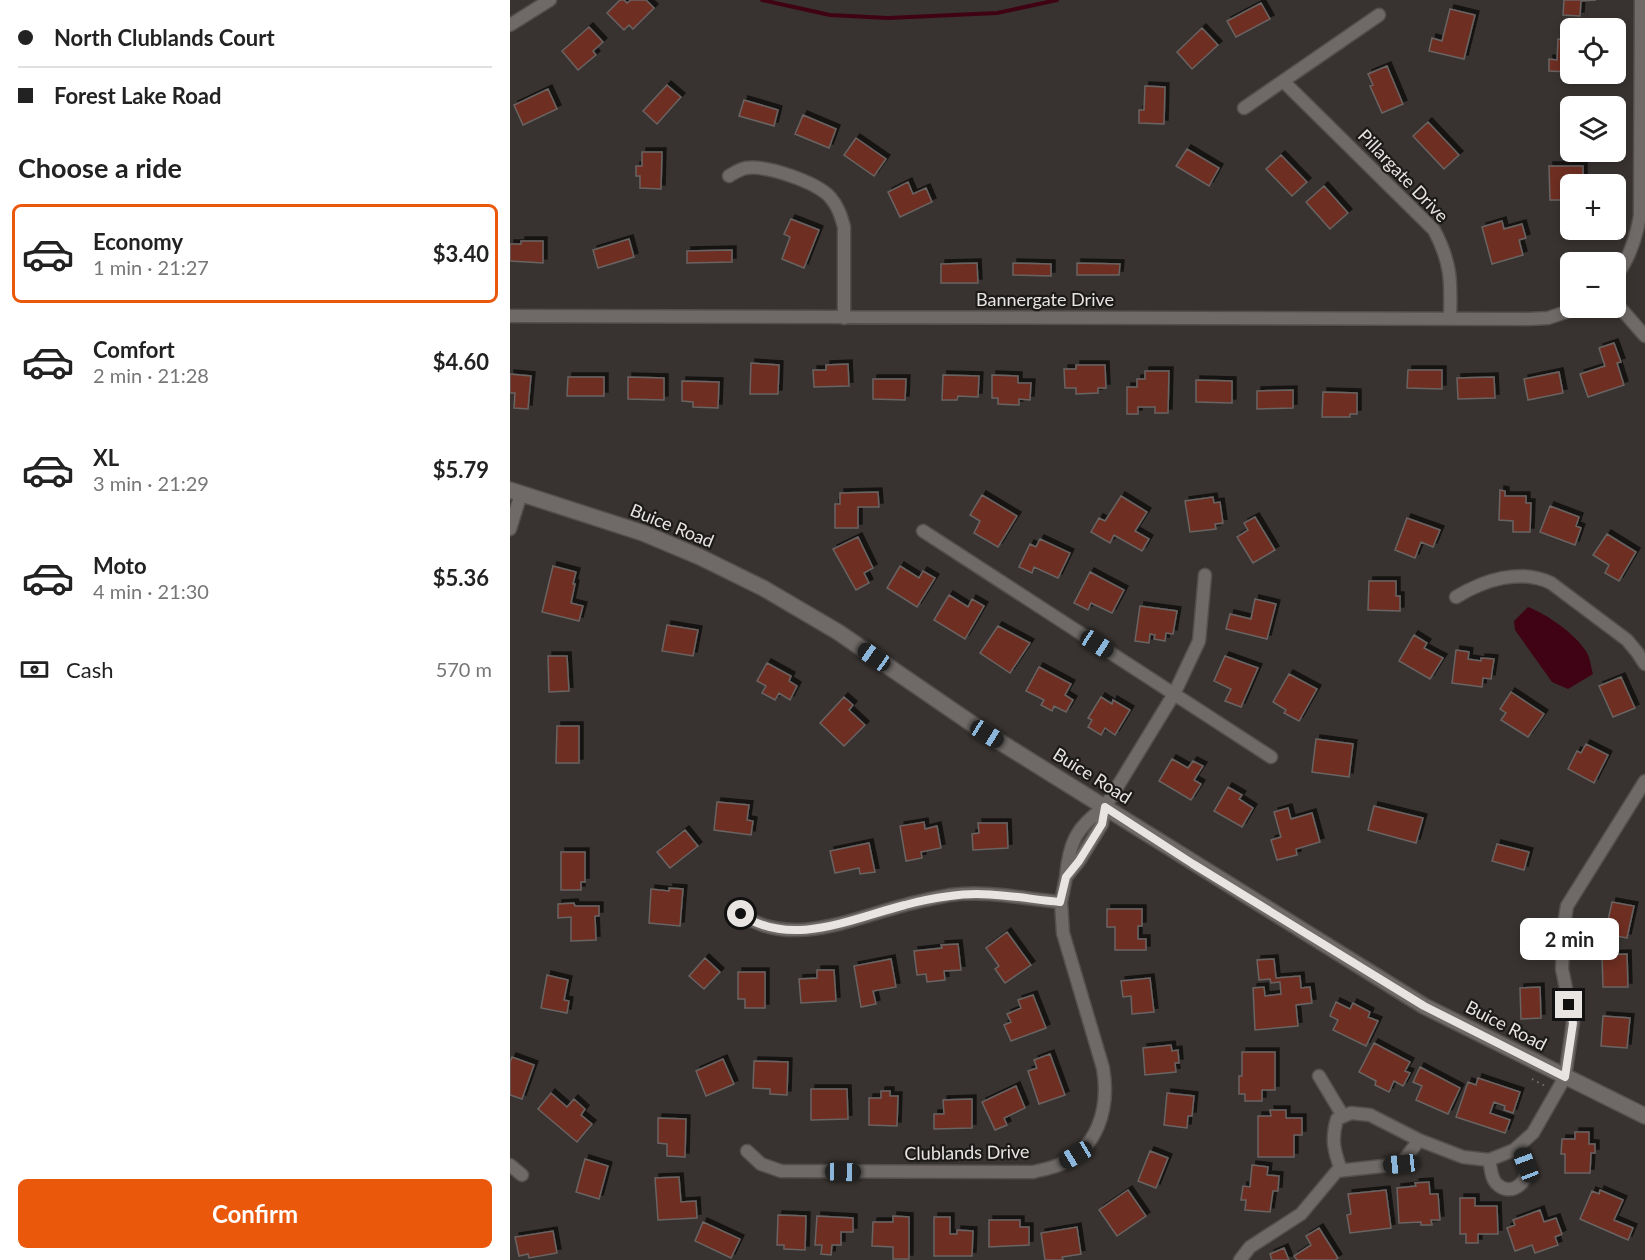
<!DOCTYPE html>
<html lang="en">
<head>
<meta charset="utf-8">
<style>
  body { margin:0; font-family:Lato,sans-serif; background:#f6f6f6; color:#222; height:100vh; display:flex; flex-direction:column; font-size:22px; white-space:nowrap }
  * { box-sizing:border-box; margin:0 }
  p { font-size:20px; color:#767676 }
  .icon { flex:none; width:33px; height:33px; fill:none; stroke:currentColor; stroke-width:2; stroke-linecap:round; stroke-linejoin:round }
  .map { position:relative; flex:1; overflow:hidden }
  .drawer { display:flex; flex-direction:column; background:#fff; width:510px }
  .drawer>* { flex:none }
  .banner { display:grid; align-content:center; height:132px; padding:0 18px; background:#fff }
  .tools { position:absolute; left:1050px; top:18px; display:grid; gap:12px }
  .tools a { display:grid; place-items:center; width:66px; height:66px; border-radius:9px; background:#fff; box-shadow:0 3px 9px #0003; font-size:30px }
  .end { position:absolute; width:27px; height:27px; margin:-14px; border:8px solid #e7e4e2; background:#111; box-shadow:0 0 0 3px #111 }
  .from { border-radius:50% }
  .bubble { position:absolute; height:42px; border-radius:9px; background:#fff; box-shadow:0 3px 9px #0003; font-size:20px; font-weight:700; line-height:42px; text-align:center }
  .car { position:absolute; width:18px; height:36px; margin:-18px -9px; border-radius:8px; box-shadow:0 0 4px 2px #0007; background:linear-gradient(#222 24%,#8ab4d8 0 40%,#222 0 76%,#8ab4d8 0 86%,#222 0) }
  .banner b { display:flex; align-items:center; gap:21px; height:57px; font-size:22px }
  .banner b+b { border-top:2px solid #e0e0e0 }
  .banner i { width:15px; height:15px; background:#222 }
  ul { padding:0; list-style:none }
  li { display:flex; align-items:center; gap:18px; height:99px; margin:0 12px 9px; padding:0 6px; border:3px solid transparent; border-radius:9px }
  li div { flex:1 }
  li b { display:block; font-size:22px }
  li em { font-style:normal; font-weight:700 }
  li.active { border-color:#ea580c }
  li>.icon { width:54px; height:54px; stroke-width:1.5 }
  h2 { padding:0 18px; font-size:27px; line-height:72px }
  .pay { display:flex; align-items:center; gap:15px; height:66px; padding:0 18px; font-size:22px }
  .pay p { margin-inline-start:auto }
  .primary-button { display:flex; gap:12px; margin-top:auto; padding:12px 18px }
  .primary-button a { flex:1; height:69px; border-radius:9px; background:#ea580c; color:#fff; font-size:24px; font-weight:700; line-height:69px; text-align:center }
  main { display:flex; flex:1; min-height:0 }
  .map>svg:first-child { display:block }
  .water { fill:#400315 }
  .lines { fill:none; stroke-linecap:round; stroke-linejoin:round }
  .stream { stroke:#400315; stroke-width:4 }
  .building { fill:#6e2f24; stroke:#696362; stroke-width:1.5; filter:url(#shadow) }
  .minor-casing { stroke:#534f4d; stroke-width:15 }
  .tertiary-casing { stroke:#534f4d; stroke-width:18 }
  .path { stroke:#726e6b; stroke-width:2; stroke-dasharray:1.5 4.5; stroke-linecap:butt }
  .minor { stroke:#6f6a67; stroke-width:12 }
  .tertiary { stroke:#6f6a67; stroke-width:15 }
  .route { stroke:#e7e4e2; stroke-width:8 }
  .labels { text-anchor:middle; stroke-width:4.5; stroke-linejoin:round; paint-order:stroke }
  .street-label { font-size:18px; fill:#e7e4e2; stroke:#1d1b1a }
</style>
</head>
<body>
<main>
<section class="drawer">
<div class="banner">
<b><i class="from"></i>North Clublands Court</b>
<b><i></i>Forest Lake Road</b>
</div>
<h2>Choose a ride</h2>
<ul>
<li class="active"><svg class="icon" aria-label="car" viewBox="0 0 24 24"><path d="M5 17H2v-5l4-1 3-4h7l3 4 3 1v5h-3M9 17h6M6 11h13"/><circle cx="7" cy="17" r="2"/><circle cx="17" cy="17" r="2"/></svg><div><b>Economy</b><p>1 min · 21:27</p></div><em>$3.40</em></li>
<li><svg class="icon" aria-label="car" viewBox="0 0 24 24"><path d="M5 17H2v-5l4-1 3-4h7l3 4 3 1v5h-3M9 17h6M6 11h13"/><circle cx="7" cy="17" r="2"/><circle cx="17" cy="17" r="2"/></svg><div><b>Comfort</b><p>2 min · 21:28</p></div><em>$4.60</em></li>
<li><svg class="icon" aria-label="car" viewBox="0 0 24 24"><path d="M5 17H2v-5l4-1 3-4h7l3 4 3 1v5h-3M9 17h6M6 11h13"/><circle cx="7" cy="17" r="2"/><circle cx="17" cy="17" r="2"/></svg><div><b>XL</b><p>3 min · 21:29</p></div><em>$5.79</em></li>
<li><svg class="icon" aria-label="car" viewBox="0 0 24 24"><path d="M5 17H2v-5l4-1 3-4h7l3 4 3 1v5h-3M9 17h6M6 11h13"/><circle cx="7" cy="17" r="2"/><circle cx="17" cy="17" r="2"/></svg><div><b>Moto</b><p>4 min · 21:30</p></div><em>$5.36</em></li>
</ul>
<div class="pay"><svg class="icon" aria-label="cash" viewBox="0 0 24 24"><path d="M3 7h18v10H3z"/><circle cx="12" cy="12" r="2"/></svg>Cash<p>570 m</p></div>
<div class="primary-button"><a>Confirm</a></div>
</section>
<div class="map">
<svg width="1135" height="1260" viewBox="0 0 1135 1260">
  <defs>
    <filter id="shadow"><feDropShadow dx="4" dy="-4" stdDeviation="0" flood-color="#0009"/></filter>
  </defs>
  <rect width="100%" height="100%" fill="#383330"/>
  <!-- water -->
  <path class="water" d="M1018,607C1038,615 1064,633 1076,651C1080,657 1081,667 1083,674L1058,689L1042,682L1005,630L1004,621Z"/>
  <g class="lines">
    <!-- stream -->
    <path class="stream" d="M252,0L320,15L378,18L487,13L547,0"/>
  </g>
  <!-- building -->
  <path class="building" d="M110,0H114L117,3L121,0H136L144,8L123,29L119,25L114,30L97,13Z
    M1054,0H1086L1071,1L1070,16L1053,15Z
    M751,3L760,19L726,37L717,21Z
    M940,9L965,15L954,59L919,51L922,38L932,41Z
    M79,27L93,42L83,51L86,55L68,70L52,51Z
    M692,28L708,45L682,69L667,52Z
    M1048,39L1060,40V72L1039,71V59L1047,60Z
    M877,66L893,104L872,113L860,86L863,85L858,74Z
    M157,85L171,97L147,124L133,111Z
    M635,86L655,87L654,124L629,123V110H634Z
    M38,89L47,109L13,125L4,105Z
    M234,100L268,110L264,126L229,116Z
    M1055,104L1080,105V106H1060V133H1054Z
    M293,115L326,129L319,148L285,134Z
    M918,122L949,155L934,169L903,136Z
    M346,138L376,159L364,176L334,155Z
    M677,149L709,168L699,186L666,166Z
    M132,152H152L151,189L130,188V176H126V166H132Z
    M771,155L797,182L782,196L756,169Z
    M1039,166H1073V183H1057V200H1040Z
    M398,182L403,194L416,188L422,202L390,217L378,192Z
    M814,186L838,213L820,229L796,202Z
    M281,219L309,230L294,268L272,259L280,237L274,234Z
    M992,221L994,229L1012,224L1016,238L1009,240L1013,255L982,264L972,227Z
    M119,239L124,257L88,268L83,250Z
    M11,241H33V263L0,261V244H11Z
    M222,250V262L177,263V251Z
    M467,263L468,283H431V264Z
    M503,263L541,264V276L503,275Z
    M567,263L610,264L609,275H567Z
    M1104,343L1111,362L1107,363L1114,385L1078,397L1070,374L1095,366L1089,348Z
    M241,363L269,365L268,394H240Z
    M338,364L339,386L304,387L303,370H316V365Z
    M566,365H595L596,388H588V393L566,394V388H555L554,369H566Z
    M898,370H932V389L897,388Z
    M635,371H659L658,413H645V407H628V414H617V387H627V379H635Z
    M1049,372L1053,393L1018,400L1014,379Z
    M0,374L21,376L18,409L4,408L5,393H0Z
    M433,375L469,376L468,397L448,396L447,400H432Z
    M482,375L508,376V383H521L520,400L509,399V405L488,404V398H482Z
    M58,377H94V396H57Z
    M118,377L154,378V400L118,399Z
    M984,377L985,398L948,399L947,378Z
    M363,379H396L395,400L363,399Z
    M686,380L722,381V403L686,402Z
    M172,381L209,382L208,408L183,407V402L172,401Z
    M783,390V408L747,409V391Z
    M813,392L847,393V414H840V417H812Z
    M990,490L995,491V496H1016V503H1021L1020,532H1003V521L989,520Z
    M368,492L369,507H348V528H325V504H330V493Z
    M472,495L507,516L488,547L464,533L470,521L460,515Z
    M611,496L637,512L625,531L639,539L632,551L604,535L600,543L581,532L589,518L595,521Z
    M703,497L704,503L710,502L713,523L705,524L706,529L680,532L675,501Z
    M1040,506L1069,517L1066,526L1071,528L1065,545L1030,532Z
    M745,517L765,550L743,563L727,537L738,530L734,523Z
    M897,518L930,530L923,547L911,542L905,558L885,550Z
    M1097,534L1126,552L1109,581L1095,573L1099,565L1083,555Z
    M348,537L363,568L354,573L359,583L346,590L323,549Z
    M530,539L560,553L548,578L524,567L522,573L509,567L520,544L526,547Z
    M43,566L66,572L63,584H65L61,603L73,606L69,621L32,612Z
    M390,566L409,578L413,571L425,578L407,607L377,588Z
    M580,572L614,590L602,613L581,603L578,610L564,603Z
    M859,581H886V596H890V611L858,610Z
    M439,595L458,607L462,599L474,606L455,639L424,620Z
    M745,599L766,604L757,639L716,629L720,614L741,619Z
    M630,606L667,611L663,634L656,633L655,641L644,639L645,635L640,634L639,643L625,641Z
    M157,625L188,630L183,656L152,651Z
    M488,626L520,643L500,673L470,653Z
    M904,635L917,643L914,648L933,658L920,679L889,661Z
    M946,650L959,652L958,659L971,661V658L984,659L981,679L973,678L972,687L942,683Z
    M38,656H57L59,691L39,692Z
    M715,656L748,668L731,707L715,701L721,689L704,681Z
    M257,663L281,676L279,681L287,686L280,700L269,693L265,700L252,693L256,686L247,681Z
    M529,667L561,684L555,695L563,700L556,712L544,706L542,711L531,705L534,700L516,691Z
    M779,674L807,689L789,721L774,713L776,710L763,702Z
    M1111,677L1125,708L1103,717L1089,686Z
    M1001,692L1034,714L1018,737L991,720L996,713L990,709Z
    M334,697L343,705L339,710L355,725L334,746L310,723Z
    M591,697L602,704L603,700L620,710L605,735L595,728L591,735L578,727L582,720L578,718Z
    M47,726H69V763H46Z
    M806,739L843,744L839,777L802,772Z
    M1076,744L1098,755L1084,783L1058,769L1067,751L1071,753Z
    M662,759L678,768L683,761L693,766L684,780L691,784L681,800L649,781Z
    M718,787L732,795L729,799L743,808L732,827L704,811Z
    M207,802L239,805L237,820L243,821L241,835L204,830Z
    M864,806L913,818L906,843L858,830Z
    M778,808L781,819L802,813L810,842L786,849L787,855L767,860L761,840L771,837L764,812Z
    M414,822L415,829L427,826L431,848L411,852L412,858L396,861L390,826Z
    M468,823H497L498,848L463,850L462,834L469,833Z
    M175,830L188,846L160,868L147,852Z
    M359,843L365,872L350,874L349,868L325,873L320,851Z
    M987,844L1019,852L1014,870L982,861Z
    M51,852H75V882H71V890H51Z
    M159,888L173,889L170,926L139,923L141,889L159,891Z
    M1102,902L1124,906L1117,938L1095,934Z
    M64,903L65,906H89V916H85L86,940L61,941V917L48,918V904Z
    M597,909H632V926H628V939H636V950H605V927H597Z
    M497,932L521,965L495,983L485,969L489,966L476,948Z
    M448,944L451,970L434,971L435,980L417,982L416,974L407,975L404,951L432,948L431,945Z
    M1117,954L1118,987H1093L1092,955Z
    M195,958L210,972L194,989L179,976Z
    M381,959L386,987L363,991L366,1004L351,1007L344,966Z
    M764,959L766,978L790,976L791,988L800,987L802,1003L786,1005L788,1026L745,1030L743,988L754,987L755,996L771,994L770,982L761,983L760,979L749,980L747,960Z
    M307,970H324L326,1001L291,1003L289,979L307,978Z
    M228,972H255V1008H235V999H228Z
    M37,975L58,980L54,1000L59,1001L57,1013L31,1008Z
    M640,978L644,1012L622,1014L621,996L613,997L611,981Z
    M1030,987L1031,1018L1011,1019L1010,988Z
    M523,995L536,1028L501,1041L494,1025L501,1022L497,1014L511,1008L508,1000Z
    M826,1002L840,1009L843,1003L860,1012L858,1017L868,1021L856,1046L823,1030L828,1020L820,1016Z
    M1093,1016L1120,1018L1117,1048L1091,1046Z
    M864,1043L900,1062L895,1071L900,1073L893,1086L884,1081L879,1092L865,1085L866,1081L849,1072Z
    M661,1045L662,1051L668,1050L669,1063H665L666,1072L635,1075L633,1048Z
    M732,1052H765V1090H752V1101H735V1094H729V1076H732Z
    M540,1054L555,1095L529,1104L518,1071L527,1068L524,1060Z
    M2,1057L24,1065L12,1099L0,1095V1062Z
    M213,1059L224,1084L196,1096L186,1071Z
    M244,1061L278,1062L277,1095L260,1094V1089L243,1088Z
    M910,1067L950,1088L938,1114L906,1100L912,1086L903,1082Z
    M968,1078L1010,1092L1003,1113L994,1110L995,1106L984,1102L980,1113L1000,1120L995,1133L946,1117L958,1082L966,1085Z
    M506,1086L515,1108L494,1118L497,1125L485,1130L472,1102Z
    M301,1089H337L338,1119L301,1120Z
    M371,1091H380V1096H388L387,1126L359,1125V1098H371Z
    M41,1093L57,1107L64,1099L75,1109L71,1115L82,1124L67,1142L28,1109Z
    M657,1093L684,1096L682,1116H678L677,1128L654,1125Z
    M462,1099V1128L424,1129V1114H434L433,1100Z
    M760,1110H776V1118H792V1135H784V1157H748V1116H761Z
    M148,1118L176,1119L175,1157L157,1156V1144L148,1143Z
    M1065,1132H1079V1144H1085V1153H1081L1080,1173H1055V1154H1051L1052,1139H1065Z
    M640,1151L658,1158L646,1188L628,1181Z
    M75,1159L98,1166L89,1199L66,1192Z
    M742,1165L758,1167L757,1175L769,1176L768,1191H763L760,1212L735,1210L736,1200H731L733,1186L740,1187Z
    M169,1177L171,1202L186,1201L187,1218L148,1220L145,1178Z
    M919,1182L920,1194H928L930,1220H921L922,1225H911V1222L889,1223L887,1188L906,1186L905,1183Z
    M618,1190L636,1216L607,1236L589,1210Z
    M876,1190L881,1228L840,1233L837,1215L841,1214L838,1194Z
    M1090,1190L1113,1200L1104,1220L1123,1228L1118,1240L1070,1219L1082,1191L1089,1194Z
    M950,1198H965V1206H987L988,1234H968V1243H956V1234H950Z
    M1030,1210L1034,1222L1046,1218L1052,1234L1045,1237L1048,1245L1025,1253L1022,1245L1005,1251L997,1228L1005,1225L1003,1220Z
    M268,1215L296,1216L295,1250L274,1249V1245H267Z
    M307,1216L343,1218V1232H331V1245H322L321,1255L311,1254L312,1245H305Z
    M383,1216L399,1217V1259H383V1247L362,1246L363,1222H383Z
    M424,1217H440V1234H447V1230L463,1231L462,1256H424Z
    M479,1220H510V1227H519V1245L479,1247Z
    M193,1222L230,1239L221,1258L185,1241Z
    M567,1227L571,1254L552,1257L553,1260H535L531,1233Z
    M809,1228L828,1258L825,1260H787L784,1256L801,1245L796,1236Z
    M43,1231L47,1253L19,1258L18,1254L9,1256L5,1237Z
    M774,1248L779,1260H762L760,1254Z"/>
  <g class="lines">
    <!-- minor casing -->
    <g class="minor-casing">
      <path id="minor" d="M0,25L40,0
        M773,81L924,230C942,264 941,282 940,319
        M734,108L869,15
        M219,176C224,173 230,169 236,168C257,165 306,182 320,197C328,206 331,216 334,227V318
        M1106,276C1120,258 1126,238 1130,216L1131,0
        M1106,303L1135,336
        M0,316L1018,319L1038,318L1068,308
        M0,529L11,494
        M413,531L761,757
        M946,597C974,580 1010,568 1041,583L1117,640L1127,652L1135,664
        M556,877C559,843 566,827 595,807
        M231,914C280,949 343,918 395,905C409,901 425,898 440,895C476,890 515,899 551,902
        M809,1076L833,1116
        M237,1151L251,1164L271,1171L523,1172C530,1170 538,1169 546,1166C588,1151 600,1108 593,1068L553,933L551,902L556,877L569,861L592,824L595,807L664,694L689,641L695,575
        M979,1160C981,1168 981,1179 987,1184C999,1196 1014,1186 1017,1172L1009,1147
        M0,1165L12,1175
        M831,1170C824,1151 821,1139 827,1119L841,1113L860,1115L909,1140
        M730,1260L740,1247L791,1214L827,1171L891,1164L909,1140L953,1157L979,1160L1004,1150L1023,1133L1055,1077L1063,1022L1052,969L1054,925L1057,906L1135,781"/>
    </g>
    <!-- tertiary casing -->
    <g class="tertiary-casing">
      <path id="tertiary" d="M0,490L133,533L190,557L253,588L328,632L474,732L914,1006L1135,1116"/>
    </g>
    <!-- path -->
    <path class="path" d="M1022,1079L1035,1086"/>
    <!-- minor -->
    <use href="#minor" class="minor"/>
    <!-- tertiary -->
    <use href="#tertiary" class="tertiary"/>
  </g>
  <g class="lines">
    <!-- route -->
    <path class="route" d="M231,914C280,949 343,918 395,905C409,901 425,898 440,896C476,890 515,899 550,902L556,877L569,861L592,824L595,807L683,864L914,1006L1055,1077L1063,1023L1059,1005"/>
  </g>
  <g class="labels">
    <!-- street labels -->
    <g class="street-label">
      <text transform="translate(893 176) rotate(46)" y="6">Pillargate Drive</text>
      <text x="535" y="306">Bannergate Drive</text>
      <text transform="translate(162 526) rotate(22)" y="6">Buice Road</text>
      <text transform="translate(582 776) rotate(32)" y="6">Buice Road</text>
      <text transform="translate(996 1026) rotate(27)" y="6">Buice Road</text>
      <text transform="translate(457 1153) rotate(-1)" y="6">Clublands Drive</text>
    </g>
  </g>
</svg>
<div class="tools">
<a><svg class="icon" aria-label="locate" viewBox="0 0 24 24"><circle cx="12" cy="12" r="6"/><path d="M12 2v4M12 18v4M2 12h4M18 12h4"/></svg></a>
<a><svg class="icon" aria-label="layers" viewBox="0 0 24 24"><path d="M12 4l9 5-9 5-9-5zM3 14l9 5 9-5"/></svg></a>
<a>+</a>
<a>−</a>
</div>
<i class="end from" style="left:231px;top:914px"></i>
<i class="end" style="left:1059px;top:1005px"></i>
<div class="bubble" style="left:1010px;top:918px;width:99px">2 min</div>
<i class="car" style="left:587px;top:644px;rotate:123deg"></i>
<i class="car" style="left:364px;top:657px;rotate:305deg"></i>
<i class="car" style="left:477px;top:734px;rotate:122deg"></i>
<i class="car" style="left:566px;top:1155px;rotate:239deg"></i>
<i class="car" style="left:891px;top:1164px;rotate:264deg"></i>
<i class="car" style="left:1016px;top:1165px;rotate:339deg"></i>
<i class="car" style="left:333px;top:1172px;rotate:91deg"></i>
</div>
</main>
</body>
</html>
